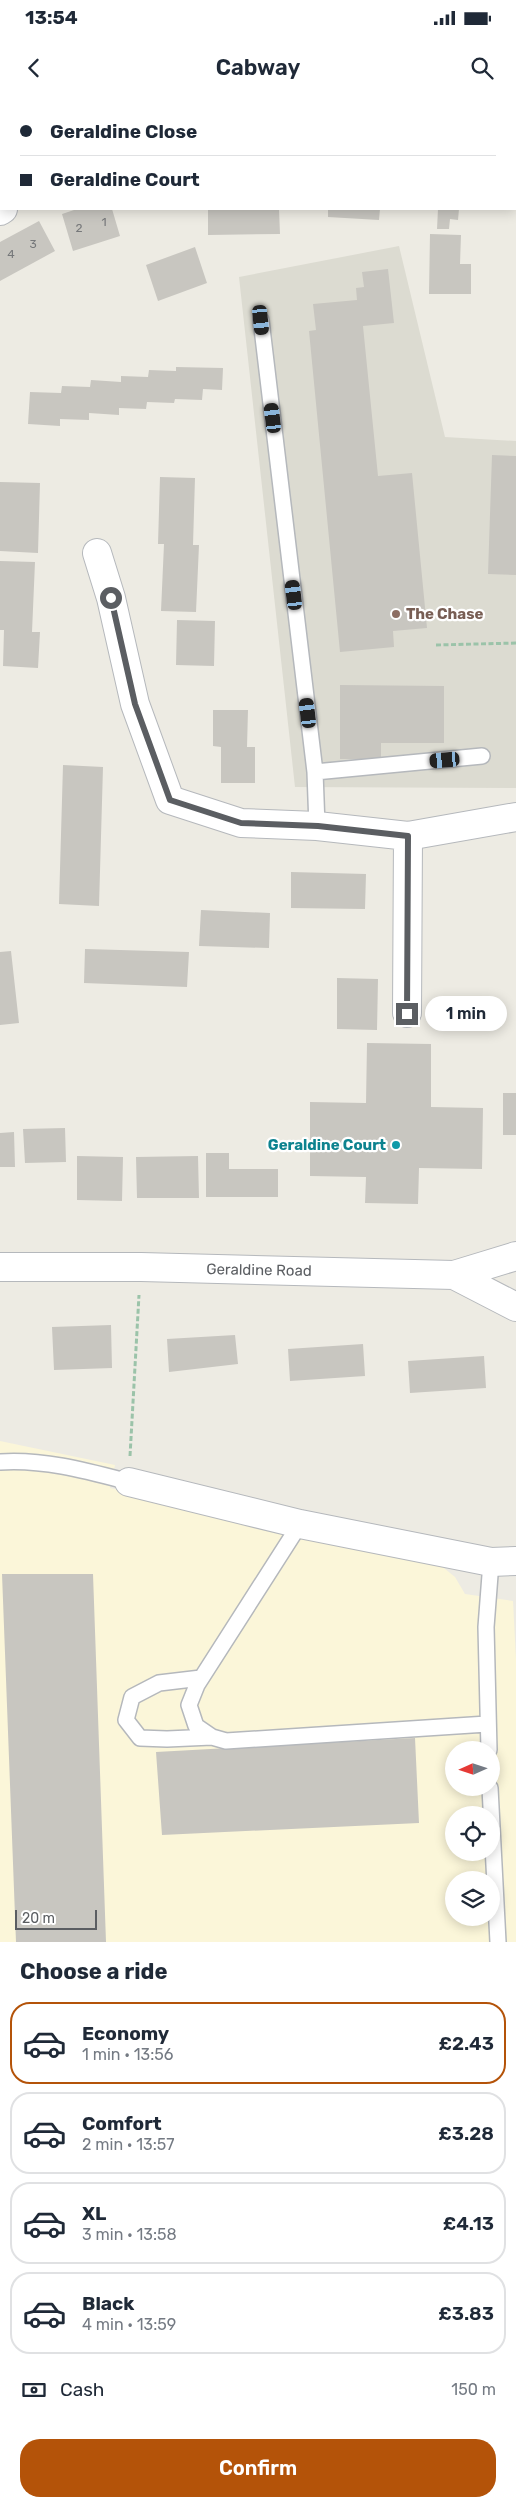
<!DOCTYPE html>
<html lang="en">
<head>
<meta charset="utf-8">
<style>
  body { margin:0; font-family:Rubik,sans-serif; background:#f6f6f7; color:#1f2937; height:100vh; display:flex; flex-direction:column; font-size:19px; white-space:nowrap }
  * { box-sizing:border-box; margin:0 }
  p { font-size:16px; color:#747a83 }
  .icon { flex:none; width:28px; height:28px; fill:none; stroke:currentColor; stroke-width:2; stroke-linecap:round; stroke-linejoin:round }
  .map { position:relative; height:1842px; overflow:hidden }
  .sheet { display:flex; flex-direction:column; background:#fff; flex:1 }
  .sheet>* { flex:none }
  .banner { position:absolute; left:0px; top:0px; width:516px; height:110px; box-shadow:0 2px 12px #0003; display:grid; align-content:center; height:110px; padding:0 20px; background:#fff }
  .needle { width:32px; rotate:267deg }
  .controls { position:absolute; left:445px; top:1641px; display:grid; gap:10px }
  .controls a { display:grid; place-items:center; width:55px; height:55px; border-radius:50%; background:#fff; box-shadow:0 2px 12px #0003; font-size:25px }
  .scale { position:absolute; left:15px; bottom:12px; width:82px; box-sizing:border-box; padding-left:5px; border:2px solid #5b5e62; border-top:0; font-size:14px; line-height:18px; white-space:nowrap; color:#5b5e62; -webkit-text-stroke:4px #fff; paint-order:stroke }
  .end { position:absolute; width:22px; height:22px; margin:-11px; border:6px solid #5b5e62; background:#fff; box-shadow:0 0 0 2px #fff }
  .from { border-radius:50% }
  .bubble { position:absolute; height:35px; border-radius:18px; background:#fff; box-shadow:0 2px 12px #0003; font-size:16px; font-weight:600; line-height:35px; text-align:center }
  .car { position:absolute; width:15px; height:30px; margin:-15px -8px; border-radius:6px; box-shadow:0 0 4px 1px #0007; background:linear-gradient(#222 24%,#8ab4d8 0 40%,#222 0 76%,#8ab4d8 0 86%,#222 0) }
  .banner b { display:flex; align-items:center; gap:18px; height:48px; font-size:19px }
  .banner b+b { border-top:1px solid #e0e1e3 }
  .banner i { width:12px; height:12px; background:#1f2937 }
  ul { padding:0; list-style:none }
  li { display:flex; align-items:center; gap:15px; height:82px; margin:0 10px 8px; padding:0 10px; border:2px solid #e0e1e3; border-radius:20px }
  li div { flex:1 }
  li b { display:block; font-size:19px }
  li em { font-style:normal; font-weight:600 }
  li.selected { border-color:#b45309 }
  li>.icon { width:45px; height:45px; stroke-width:1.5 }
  h2 { padding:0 20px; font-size:22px; line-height:60px }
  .pay { display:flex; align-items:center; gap:12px; height:55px; padding:0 20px; font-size:19px }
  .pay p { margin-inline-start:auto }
  .action { display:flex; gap:10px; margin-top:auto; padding:10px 20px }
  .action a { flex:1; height:58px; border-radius:20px; background:#b45309; color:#fff; font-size:20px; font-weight:600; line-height:58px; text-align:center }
  .status { display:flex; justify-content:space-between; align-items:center; height:35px; padding:0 25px; background:#fff; direction:ltr }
  .status svg { height:14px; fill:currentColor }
  header { display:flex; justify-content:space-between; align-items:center; height:65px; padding:0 20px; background:#fff; font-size:22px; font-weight:600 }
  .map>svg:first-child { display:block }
  .commercial { fill:#fbf6d9; fill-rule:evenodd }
  .education { fill:#dcdbd1 }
  .green { fill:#c1e3c4 }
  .building { fill:#c8c6c0 }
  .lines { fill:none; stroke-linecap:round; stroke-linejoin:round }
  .lane-casing { stroke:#b5b8bc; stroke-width:18 }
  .street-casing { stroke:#b5b8bc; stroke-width:30 }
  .path { stroke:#9bc3a9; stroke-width:3; stroke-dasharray:5 2.5; stroke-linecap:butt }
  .lane { stroke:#fff; stroke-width:15 }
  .street { stroke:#fff; stroke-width:28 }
  .route { stroke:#5b5e62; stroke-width:6 }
  .education-dot { fill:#8d6e63; stroke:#fff; stroke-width:2 }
  .culture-dot { fill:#0f9aa8; stroke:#fff; stroke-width:2 }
  .labels { text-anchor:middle; stroke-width:4.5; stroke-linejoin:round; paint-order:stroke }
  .number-label { font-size:12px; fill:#76787a }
  .education-label { font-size:15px; font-weight:bold; fill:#785e54; stroke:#fff; text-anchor:start }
  .culture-label { font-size:15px; font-weight:bold; fill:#0d838f; stroke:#fff; text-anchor:end }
  .street-label { font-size:15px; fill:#5b5e62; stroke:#fff }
</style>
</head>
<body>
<div class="status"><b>13:54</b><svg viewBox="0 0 49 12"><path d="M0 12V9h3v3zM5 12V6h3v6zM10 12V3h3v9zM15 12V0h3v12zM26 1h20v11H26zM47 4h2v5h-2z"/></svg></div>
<header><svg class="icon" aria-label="back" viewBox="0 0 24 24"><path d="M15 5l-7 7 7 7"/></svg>Cabway<svg class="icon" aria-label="search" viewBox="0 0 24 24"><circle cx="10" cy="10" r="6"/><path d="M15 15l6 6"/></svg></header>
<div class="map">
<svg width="516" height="1842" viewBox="0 0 516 1842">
  <rect width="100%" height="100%" fill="#edebe3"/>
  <!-- commercial -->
  <path class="commercial" d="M0,1341L115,1365L110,1388L273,1424L439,1464L455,1477L465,1494L513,1501L516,1559V1842H0ZM454,1650H491V1688H454ZM454,1715H491V1752H454ZM454,1780H491V1818H454Z"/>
  <!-- education -->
  <path class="education" d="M399,146L445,337L516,341V688L295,687L239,177Z"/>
  <!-- green -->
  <path class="green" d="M0,0H516V69L515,1H1L0,76Z"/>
  <!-- building -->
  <path class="building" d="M77,109H112L120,136L73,151L62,114Z
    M232,109H279L280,134L208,135V110Z
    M328,109H380L379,120L328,117Z
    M438,109H459L458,120L450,119L449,129H437Z
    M39,121L55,151L0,181V142Z
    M430,134L461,135L460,164H471V194H429Z
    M195,147L207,183L158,201L146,165Z
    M388,169L394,223L363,226L378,376L412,373L427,528L393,531L394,547L340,552L309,231L316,230L313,204L357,200L356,188L364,187L362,172Z
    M176,267L223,268L222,290L203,289L202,300L175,299L174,303L147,302L146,309L119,308V315L89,313V320L60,319V326L28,324L30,292L61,293L62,286L90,287L91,280L121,282V276L148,277L149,270L176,271Z
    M492,355L516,356V475L488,474Z
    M160,377L195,378L193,445H199L196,512L161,511L164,444H158Z
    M0,382L40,383L38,453L0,451Z
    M0,461L35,462L32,532H40L38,568L3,566L4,530H0Z
    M177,520L215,521L214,566L176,565Z
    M340,585L444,586V643H381V659H340Z
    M213,610H248L247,647H255V683H221V647L213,646Z
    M63,665L103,667L99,806L59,804Z
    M291,772L366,774L365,809L291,808Z
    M201,810L270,813L269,848L199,846Z
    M85,849L189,852L187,887L84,883Z
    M11,851L19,923L0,925V852Z
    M337,878L378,879L377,930L337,929Z
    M367,943L431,944V1007L483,1008L482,1069L419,1068L418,1104L365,1103L366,1077L310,1076V1002L366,1003Z
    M503,993H516V1035H503Z
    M65,1028L66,1062L25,1063L23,1029Z
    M14,1032L15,1067H0V1033Z
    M206,1053H229V1069H278V1097H206Z
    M77,1056L123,1057L122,1101L77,1100Z
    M198,1056L199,1098H137L136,1057Z
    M111,1225L112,1268L54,1270L52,1227Z
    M235,1235L238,1264L169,1272L167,1239Z
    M363,1244L365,1276L290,1281L288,1249Z
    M484,1256L486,1288L410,1293L408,1261Z
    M2,1474H93L106,1842H16Z
    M415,1638L419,1723L162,1735L156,1652Z"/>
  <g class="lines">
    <!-- lane casing -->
    <g class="lane-casing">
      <path id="lane" d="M211,0V1
        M515,22L516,1
        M515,55H516
        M261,220L315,672L317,726
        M315,672L482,656
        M0,1362C44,1359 87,1371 129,1382
        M300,1424L197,1585L189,1605L196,1626L212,1637L226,1641L487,1624
        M201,1578L159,1583L132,1597L126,1620L140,1638L167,1639L212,1637
        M489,1650L486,1527L491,1462
        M490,1688L498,1842"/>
    </g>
    <!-- street casing -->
    <g class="street-casing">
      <path id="street" d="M0,111L3,109
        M97,453L111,498L135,604L170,700L241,723L317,726L408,736L516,717
        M407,913L408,736
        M0,1167H141L454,1175L516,1156
        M454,1175L516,1207
        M129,1382L300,1424L491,1462L516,1461"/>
    </g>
    <!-- path -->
    <path class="path" d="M436,545L516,543
      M130,1356L139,1195"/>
    <!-- lane -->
    <use href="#lane" class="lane"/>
    <!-- street -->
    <use href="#street" class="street"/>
  </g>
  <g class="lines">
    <!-- route -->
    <path class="route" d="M111,498L135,604L170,700L241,723L318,726L408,736L407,914"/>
  </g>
  <!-- markers -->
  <circle class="education-dot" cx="396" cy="514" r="5"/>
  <circle class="culture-dot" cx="396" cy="1045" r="5"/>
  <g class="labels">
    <!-- number labels -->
    <g class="number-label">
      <text x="104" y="126">1</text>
      <text x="79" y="132">2</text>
      <text x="33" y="148">3</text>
      <text x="11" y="158">4</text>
    </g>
    <!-- education labels -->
    <g class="education-label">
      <text x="406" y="519">The Chase</text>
    </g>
    <!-- culture labels -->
    <g class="culture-label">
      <text x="386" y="1050">Geraldine Court</text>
    </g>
    <!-- street labels -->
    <g class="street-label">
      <text transform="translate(259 1170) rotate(1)" y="5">Geraldine Road</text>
    </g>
  </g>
</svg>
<div class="controls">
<a><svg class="needle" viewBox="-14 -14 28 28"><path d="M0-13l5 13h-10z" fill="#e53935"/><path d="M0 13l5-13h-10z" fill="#747a83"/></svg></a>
<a><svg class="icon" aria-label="locate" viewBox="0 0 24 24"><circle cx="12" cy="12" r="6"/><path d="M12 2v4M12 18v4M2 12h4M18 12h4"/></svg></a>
<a><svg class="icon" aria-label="layers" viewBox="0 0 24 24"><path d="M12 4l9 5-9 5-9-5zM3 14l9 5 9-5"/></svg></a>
</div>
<div class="scale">20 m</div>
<i class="end from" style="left:111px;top:498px"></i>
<i class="end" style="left:407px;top:914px"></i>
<div class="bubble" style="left:425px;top:896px;width:82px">1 min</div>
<i class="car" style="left:261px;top:220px;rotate:174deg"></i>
<i class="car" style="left:273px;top:318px;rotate:353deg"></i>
<i class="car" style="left:294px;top:495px;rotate:353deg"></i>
<i class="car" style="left:308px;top:613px;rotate:353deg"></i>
<i class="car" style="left:445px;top:660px;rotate:265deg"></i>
<div class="banner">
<b><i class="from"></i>Geraldine Close</b>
<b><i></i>Geraldine Court</b>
</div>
</div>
<section class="sheet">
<h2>Choose a ride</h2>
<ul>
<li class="selected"><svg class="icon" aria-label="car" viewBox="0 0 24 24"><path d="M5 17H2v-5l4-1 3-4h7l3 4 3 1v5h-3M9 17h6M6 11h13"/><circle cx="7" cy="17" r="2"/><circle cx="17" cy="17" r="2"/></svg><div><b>Economy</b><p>1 min · 13:56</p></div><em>£2.43</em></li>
<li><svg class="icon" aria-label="car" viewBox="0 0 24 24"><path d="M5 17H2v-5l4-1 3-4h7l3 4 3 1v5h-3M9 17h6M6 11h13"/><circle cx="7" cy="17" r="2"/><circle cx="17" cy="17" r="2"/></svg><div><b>Comfort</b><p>2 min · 13:57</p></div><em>£3.28</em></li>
<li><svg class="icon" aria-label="car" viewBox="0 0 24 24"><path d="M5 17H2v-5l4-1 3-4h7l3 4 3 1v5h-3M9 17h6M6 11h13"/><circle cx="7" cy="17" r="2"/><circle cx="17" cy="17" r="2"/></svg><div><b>XL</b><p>3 min · 13:58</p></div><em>£4.13</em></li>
<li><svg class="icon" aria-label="car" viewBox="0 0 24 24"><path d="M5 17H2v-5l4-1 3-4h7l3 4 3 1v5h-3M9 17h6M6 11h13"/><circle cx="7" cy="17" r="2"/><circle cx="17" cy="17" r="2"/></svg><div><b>Black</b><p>4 min · 13:59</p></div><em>£3.83</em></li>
</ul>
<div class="pay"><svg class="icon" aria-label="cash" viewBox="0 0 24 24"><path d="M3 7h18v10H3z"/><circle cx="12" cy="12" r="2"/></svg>Cash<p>150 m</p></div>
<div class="action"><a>Confirm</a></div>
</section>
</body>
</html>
